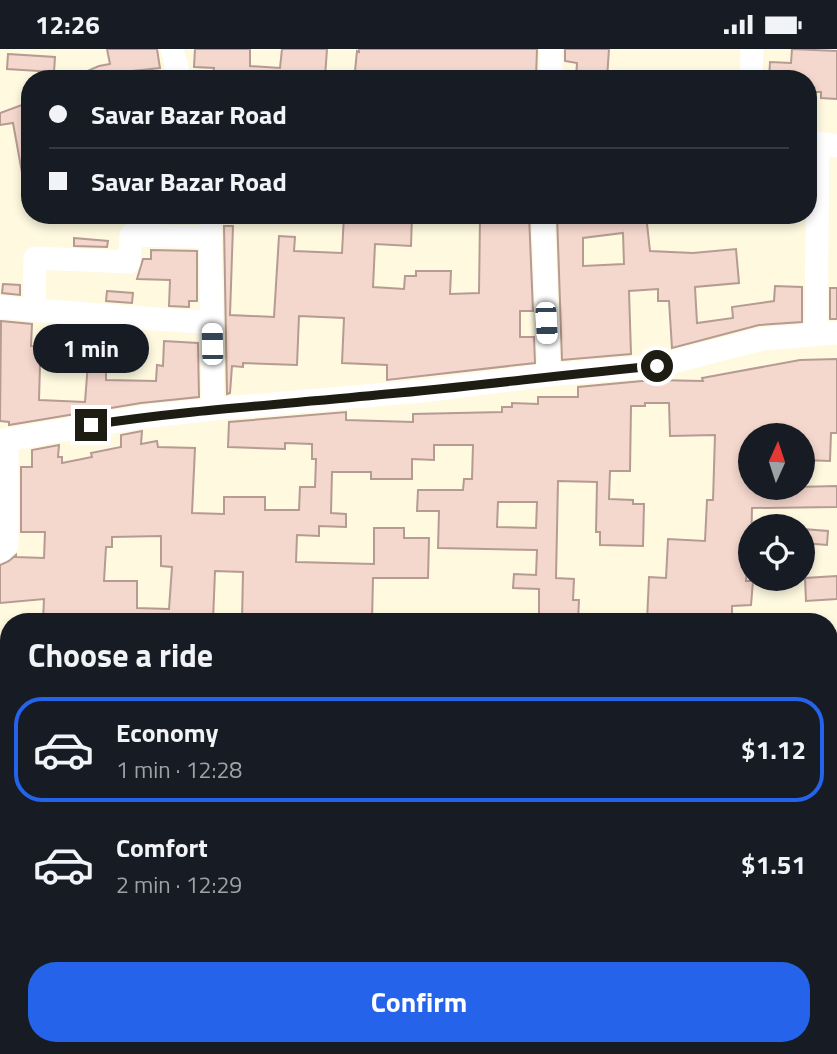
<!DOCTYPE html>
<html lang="en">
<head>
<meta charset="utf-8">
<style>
  body { margin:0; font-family:"Titillium Web",sans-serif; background:#242831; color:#f1f3f6; height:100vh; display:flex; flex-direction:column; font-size:26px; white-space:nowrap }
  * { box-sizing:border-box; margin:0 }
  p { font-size:23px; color:#9ea1a6 }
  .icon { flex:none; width:38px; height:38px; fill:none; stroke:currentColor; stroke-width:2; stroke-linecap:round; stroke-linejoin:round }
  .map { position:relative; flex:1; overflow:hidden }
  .drawer { position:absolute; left:0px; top:564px; width:838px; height:443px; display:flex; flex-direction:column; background:#171b24; border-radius:28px 28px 0 0; box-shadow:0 4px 10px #0003 }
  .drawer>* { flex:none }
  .hud { position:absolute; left:21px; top:21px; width:796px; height:154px; border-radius:28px; box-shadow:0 4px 10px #0003; display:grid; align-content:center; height:154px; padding:0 28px; background:#171b24 }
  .needle { width:46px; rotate:3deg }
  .buttons { position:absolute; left:738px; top:374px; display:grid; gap:14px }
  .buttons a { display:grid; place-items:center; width:77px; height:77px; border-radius:50%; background:#171b24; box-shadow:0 4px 10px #0003; font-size:35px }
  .end { position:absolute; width:32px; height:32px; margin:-16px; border:9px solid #1e1d13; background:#fff; box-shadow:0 0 0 4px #fff }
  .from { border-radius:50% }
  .bubble { position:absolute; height:49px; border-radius:24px; background:#171b24; box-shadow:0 4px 10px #0003; font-size:23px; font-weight:700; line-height:49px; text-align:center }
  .car { position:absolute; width:21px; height:42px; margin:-21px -10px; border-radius:9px; box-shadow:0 0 5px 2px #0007; background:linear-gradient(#fff 24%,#345 0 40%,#fff 0 76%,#345 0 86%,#fff 0) }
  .hud b { display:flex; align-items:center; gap:24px; height:66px; font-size:26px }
  .hud b+b { border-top:2px solid #363941 }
  .hud i { width:18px; height:18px; background:#f1f3f6 }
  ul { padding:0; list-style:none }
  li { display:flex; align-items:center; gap:21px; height:105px; margin:0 14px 10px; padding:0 14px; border:4px solid transparent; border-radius:28px }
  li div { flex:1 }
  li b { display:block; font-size:26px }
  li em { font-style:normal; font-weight:700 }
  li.selected { border-color:#2563eb }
  li>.icon { width:63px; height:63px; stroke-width:1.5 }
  h2 { padding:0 28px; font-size:32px; line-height:84px }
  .button { display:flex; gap:14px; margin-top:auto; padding:14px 28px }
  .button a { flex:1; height:80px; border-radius:28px; background:#2563eb; color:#fff; font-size:28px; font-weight:700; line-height:80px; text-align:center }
  .status { display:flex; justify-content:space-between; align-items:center; height:49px; padding:0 35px; background:#171b24; direction:ltr }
  .status svg { height:19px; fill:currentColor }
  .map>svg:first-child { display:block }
  .building { fill:#f4d7cd; stroke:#b69b92; stroke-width:2; fill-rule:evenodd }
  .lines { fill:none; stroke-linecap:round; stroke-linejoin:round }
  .minor { stroke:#fff; stroke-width:23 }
  .route { stroke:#1e1d13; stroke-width:9 }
</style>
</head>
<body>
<div class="status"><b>12:26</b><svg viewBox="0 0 49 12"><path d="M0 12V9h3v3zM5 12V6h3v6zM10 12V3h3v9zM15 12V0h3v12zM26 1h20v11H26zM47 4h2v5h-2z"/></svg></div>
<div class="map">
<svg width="837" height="1005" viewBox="0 0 837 1005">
  <rect width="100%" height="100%" fill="#fef9df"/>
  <!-- building -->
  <path class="building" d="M107,0H157L160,19L133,22L134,30H69L99,17L110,15Z
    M195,0H250V17L280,19L282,0H327L325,28L213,30L214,19L194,18Z
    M359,0H537L536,30H385V24L355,22L357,2L359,3Z
    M565,0H609L607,30H576L577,14L565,12Z
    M792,0L837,2V50L821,49V43H808V30H769L770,13L791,14Z
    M8,5L55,8L54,23L7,20Z
    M30,53V128L23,129L13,74L0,76V64Z
    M170,166H196V174L170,173Z
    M344,166H412L411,197L375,195L373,238L404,240L405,227H416V222H451L450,245L479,244L480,169L529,166L533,262H520V288H534L535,314L387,331V316L342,314L344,269L299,267L297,316L243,314V318L232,317L230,344L227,345L224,177H233L230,266L274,268L279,187L295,188L294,202L342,204Z
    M557,166H646L650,202L693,204L736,200L739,234L695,238L697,274L733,269L732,258L774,252L775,237L802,238V273L759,276L672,299L669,252H658V240L629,242L631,305L562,311ZM623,184L624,215L583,217V189Z
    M74,189L108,192L107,198L74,197Z
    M151,201L197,202V252H189V258L169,257L170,231L137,230L143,210H151Z
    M3,235L20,236V246L2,244Z
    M830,239H837V270H830Z
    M107,242L133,244L132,254L106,252Z
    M1,272L32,275L31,297L64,298L63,316H40L39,351L85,353L88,314L106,315V331L156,332L157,316L163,317L164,292L198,294L199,348L141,354L9,376V373L0,372Z
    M72,284L93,285L92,304L71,303Z
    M837,310V384H831L830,412L803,411V387H751V439L837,437V458L752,459L751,506L748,505L746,532H753L751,556L732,557V572H647L649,528L666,529L668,490L705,492L707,451H713L715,386L670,387L669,354H645V357H631L630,422H610L609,450L633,451V455H644L643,497L600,496V483H596L597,433L558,432L556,529L574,530L573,551H579L578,572H539V540L513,539L514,525L536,526L537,501L438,499L439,462H417L418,441H463L464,430H472L473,396H434V411L412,410V430H371V423H332L331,464L346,465V478L319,477V487L297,486L296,513L374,515V479H404V489H429L428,529H373L372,572H242L243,523L215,522L213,572H43L44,550L0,554V516L9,512L16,506V508L44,509L45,483H21V418H32V401L59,396L58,408H62V414L92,408L91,404L121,398V386L142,382L141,395L157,392L158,398L195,399L192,464L224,465V448H265V461H299L300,438H315L316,410H312V395L285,394V400L228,398L229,373L346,363V371L413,373V365L502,363V358H512V354L538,355V348H578V338L653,331L703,332L702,329L800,311ZM498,453H537L536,479L497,478ZM161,487V517L172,518L169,560L137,559V532H104L106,498H112V488Z
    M803,480L828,482L827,496L803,494Z
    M837,527V550L806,552L805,529Z"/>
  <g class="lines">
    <!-- minor -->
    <path class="minor" d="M172,0L180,30
      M551,30V0
      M751,30L752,0
      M210,166L213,360
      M543,166L549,326
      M0,258L34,261L35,209L129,213L131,186L211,188
      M34,261L212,274
      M816,284L818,94L837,97
      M0,392L143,368L213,360L423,342L549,326L657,317L762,290L837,284
      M0,502L7,495V391
      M830,634H837
      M830,743H837
      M830,918H837
      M0,919L9,922
      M339,998V1005
      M603,998L606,1005
      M7,1005L9,988"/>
  </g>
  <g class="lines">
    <!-- route -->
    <path class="route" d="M91,376C189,361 288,355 387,345C478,337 567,325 657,317"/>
  </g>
</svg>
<div class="buttons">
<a><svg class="needle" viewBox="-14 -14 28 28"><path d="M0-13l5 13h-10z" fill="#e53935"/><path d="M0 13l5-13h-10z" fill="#9ea1a6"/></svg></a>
<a><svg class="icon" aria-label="locate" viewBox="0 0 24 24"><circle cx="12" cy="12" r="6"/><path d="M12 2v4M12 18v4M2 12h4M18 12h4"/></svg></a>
</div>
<i class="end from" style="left:657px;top:317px"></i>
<i class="end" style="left:91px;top:376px"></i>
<div class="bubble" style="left:33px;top:275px;width:116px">1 min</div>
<i class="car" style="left:546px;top:274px;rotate:177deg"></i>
<i class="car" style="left:212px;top:295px;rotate:359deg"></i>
<div class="hud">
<b><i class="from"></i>Savar Bazar Road</b>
<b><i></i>Savar Bazar Road</b>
</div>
<section class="drawer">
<h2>Choose a ride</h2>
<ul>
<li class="selected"><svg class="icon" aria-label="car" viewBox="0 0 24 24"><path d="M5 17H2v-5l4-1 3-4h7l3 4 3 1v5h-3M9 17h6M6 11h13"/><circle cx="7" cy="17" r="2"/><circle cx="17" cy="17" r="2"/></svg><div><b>Economy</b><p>1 min · 12:28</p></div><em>$1.12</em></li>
<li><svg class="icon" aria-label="car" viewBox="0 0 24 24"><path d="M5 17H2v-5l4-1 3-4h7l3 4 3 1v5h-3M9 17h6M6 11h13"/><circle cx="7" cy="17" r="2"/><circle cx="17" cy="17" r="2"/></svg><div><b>Comfort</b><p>2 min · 12:29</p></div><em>$1.51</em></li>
</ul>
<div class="button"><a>Confirm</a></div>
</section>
</div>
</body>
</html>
